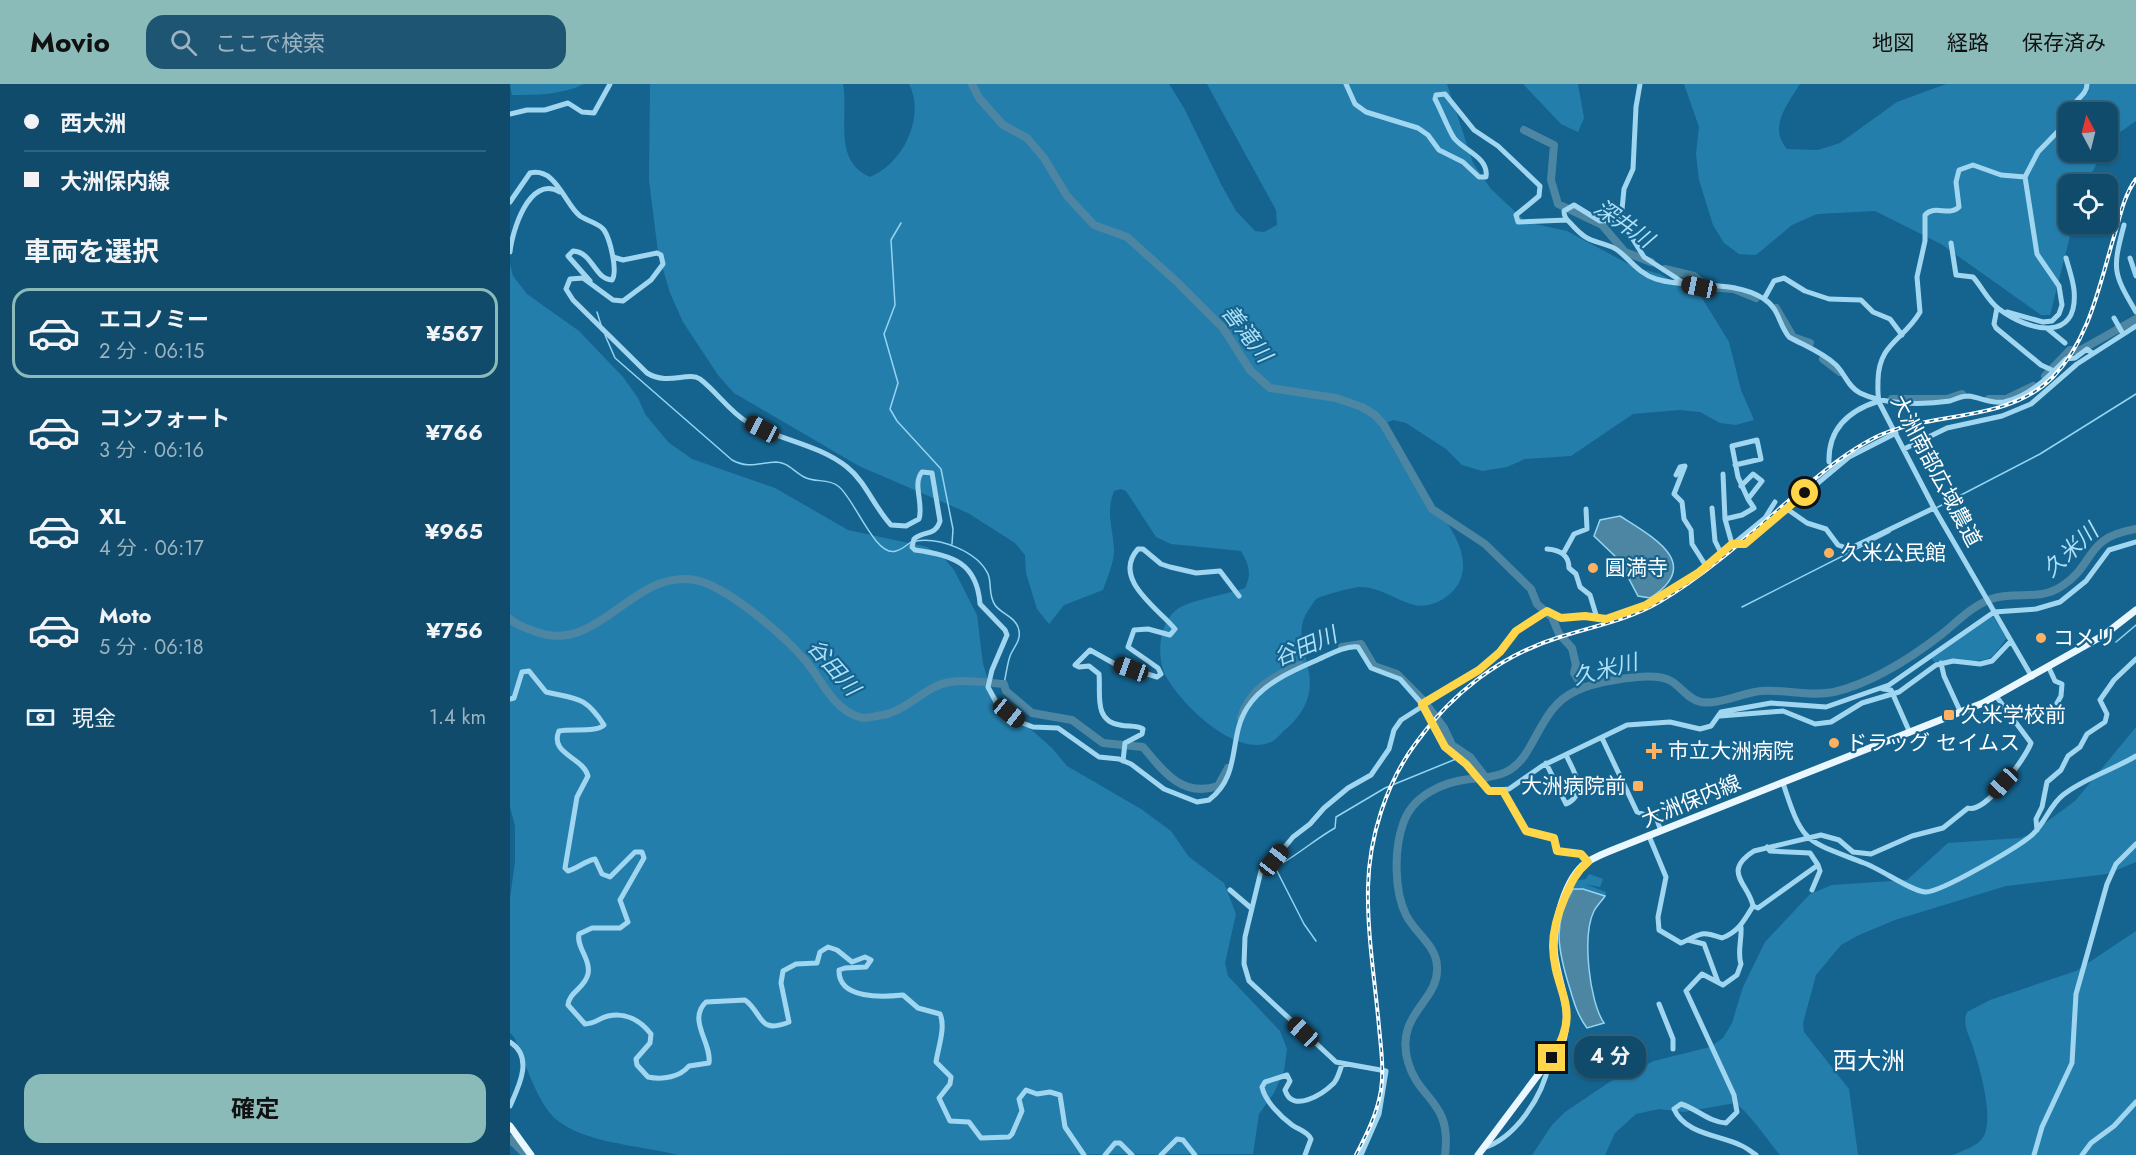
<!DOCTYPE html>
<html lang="ja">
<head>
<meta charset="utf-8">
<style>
  body { margin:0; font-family:Jost,"Noto Sans JP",sans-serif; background:#1e5573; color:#f1f3f6; height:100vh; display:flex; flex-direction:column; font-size:22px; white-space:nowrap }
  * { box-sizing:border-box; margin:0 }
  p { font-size:20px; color:#9cb3c1 }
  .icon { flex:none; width:33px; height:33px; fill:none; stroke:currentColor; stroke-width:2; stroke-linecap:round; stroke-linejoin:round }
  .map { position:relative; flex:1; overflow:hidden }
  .side { display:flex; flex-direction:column; background:#104b6b; width:510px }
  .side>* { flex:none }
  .top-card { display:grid; align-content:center; height:132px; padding:0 24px; background:#104b6b }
  .needle { width:39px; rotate:353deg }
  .tools { position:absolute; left:1548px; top:18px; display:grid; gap:12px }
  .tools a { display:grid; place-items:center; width:60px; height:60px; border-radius:12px; background:#104b6b; box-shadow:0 2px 4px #0004,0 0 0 2px #30637e; font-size:30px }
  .end { position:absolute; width:27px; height:27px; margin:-14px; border:8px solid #ffd54a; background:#111; box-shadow:0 0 0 3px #111 }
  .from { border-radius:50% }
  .bubble { position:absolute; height:42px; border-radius:18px; background:#104b6b; box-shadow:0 2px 4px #0004,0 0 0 2px #30637e; font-size:20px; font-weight:700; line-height:42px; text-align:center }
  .car { position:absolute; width:18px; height:36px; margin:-18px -9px; border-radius:8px; box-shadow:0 0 4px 2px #0007; background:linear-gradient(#222 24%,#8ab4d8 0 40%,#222 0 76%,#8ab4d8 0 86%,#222 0) }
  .top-card b { display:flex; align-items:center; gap:21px; height:57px; font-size:22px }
  .top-card b+b { border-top:2px solid #30637e }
  .top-card i { width:15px; height:15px; background:#f1f3f6 }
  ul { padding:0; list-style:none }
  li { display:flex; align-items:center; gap:18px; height:90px; margin:0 12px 9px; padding:0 12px; border:3px solid transparent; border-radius:18px }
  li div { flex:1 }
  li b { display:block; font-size:22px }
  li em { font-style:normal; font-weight:700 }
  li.active { border-color:#8bbbb9 }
  li>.icon { width:54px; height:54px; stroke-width:1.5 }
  h2 { padding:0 24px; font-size:27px; line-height:72px }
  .pay { display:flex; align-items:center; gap:15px; height:66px; padding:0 24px; font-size:22px }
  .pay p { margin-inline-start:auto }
  .button { display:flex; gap:12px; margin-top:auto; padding:12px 24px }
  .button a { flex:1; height:69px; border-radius:18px; background:#8bbbb9; color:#111; font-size:24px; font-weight:700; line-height:69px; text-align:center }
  header { display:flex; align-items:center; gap:36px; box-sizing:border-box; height:84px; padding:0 30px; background:#8bbbb9; color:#111 }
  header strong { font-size:28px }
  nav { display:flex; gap:33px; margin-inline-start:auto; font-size:21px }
  .search { width:420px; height:54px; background:#1e5573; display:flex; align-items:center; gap:15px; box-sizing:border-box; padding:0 21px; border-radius:18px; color:#9cb3c1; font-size:22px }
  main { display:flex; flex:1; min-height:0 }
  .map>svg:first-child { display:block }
  .green { fill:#247eac }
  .water { fill:#4d86a3; stroke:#94d4f3; stroke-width:1.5 }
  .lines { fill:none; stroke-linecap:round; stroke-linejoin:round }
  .stream { stroke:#94d4f3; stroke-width:1.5 }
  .river { stroke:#4d86a3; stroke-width:8 }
  .minor { stroke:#a1d6f0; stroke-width:5 }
  .major { stroke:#ebf7ff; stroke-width:7 }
  .rail-casing { stroke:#fff; stroke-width:4 }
  .rail { stroke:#15648f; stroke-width:1.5; stroke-dasharray:4.5; stroke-linecap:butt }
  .route { stroke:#ffd54a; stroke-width:8 }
  .poi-dot { fill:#ffb061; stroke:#15648f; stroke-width:2 }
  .labels { text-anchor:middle; stroke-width:4.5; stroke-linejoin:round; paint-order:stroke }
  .street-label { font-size:21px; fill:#fff; stroke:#15648f }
  .poi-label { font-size:21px; fill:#fff; stroke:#15648f; text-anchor:start }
  .water-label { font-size:22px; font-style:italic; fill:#addff7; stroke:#15648f }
  .quarter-label { font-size:24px; fill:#fff; stroke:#15648f }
</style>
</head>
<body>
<header>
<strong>Movio</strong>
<div class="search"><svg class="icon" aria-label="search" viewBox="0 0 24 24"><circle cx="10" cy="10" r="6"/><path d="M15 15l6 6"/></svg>ここで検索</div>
<nav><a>地図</a><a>経路</a><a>保存済み</a></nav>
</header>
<main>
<section class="side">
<div class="top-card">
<b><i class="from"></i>西大洲</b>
<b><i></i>大洲保内線</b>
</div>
<h2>車両を選択</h2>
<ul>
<li class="active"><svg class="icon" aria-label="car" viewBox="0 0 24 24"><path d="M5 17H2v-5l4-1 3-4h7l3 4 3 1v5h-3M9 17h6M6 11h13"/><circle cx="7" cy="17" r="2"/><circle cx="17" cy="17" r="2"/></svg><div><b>エコノミー</b><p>2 分 · 06:15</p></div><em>¥567</em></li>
<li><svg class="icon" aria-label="car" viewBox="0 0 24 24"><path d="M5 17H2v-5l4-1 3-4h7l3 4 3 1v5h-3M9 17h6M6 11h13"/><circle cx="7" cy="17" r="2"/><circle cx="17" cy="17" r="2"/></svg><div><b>コンフォート</b><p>3 分 · 06:16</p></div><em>¥766</em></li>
<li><svg class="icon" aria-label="car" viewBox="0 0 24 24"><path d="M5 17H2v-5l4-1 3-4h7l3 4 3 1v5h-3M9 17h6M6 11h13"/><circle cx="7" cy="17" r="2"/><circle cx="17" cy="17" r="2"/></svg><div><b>XL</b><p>4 分 · 06:17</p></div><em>¥965</em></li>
<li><svg class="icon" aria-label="car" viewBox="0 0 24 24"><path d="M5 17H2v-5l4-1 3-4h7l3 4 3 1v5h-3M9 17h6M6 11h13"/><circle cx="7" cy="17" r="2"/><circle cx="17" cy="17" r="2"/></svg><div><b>Moto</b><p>5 分 · 06:18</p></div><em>¥756</em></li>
</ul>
<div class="pay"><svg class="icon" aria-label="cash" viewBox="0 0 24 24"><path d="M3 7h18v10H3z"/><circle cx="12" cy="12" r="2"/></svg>現金<p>1.4 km</p></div>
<div class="button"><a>確定</a></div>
</section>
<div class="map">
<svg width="1626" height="1071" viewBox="0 0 1626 1071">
  <rect width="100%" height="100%" fill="#15648f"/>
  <!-- green -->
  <path class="green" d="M0,0H74C51,11 27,11 2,11Z
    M140,0H333C339,32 322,76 360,93C393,80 416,32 399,0H659L674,24L712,102L726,127L745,147L754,148L767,141L766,126L697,0H937L963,79L981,105L1016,138L1057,147L1124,183L1150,190L1192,214L1219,258L1231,306L1244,336L1226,341L1210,339L1190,328L1169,326L1123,330L1061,372L1015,375L997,383L972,387L952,381L936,365L896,339L883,336L876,339C874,385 968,443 951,494C944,512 923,525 904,521C886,516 871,504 852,503C847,502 813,511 808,514C805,515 802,521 800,524C771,561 830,597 776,645C772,648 768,654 763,657C728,676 673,622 657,594C645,575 649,536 669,524C682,516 718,510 735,504C742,491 739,480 731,467L661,460L646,453L616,407L611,405L604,407C595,429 604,447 604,469C603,481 597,494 593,506L554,521L539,540L527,525L516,489L515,471L505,459L458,429L349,382L224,309L208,291L173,238L160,209L148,168L139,96Z
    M1013,0H1068L1074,34L1068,48L1051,40Z
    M1174,0H1290C1277,21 1258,43 1277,65L1308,66L1330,59L1387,18L1436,0H1626V37L1603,53L1598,61V28H1558V68H1593L1576,100H1558V140H1563L1540,231H1531L1431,160L1365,127L1307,130L1282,141L1246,171L1229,170L1214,159L1203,141L1189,96L1186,70L1189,43Z
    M0,180L3,192L17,210L69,247L113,293L128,314L135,330L158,358L182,375L265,404L338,446L417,463L433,473L444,486L467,531L473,580L480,602L492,620L542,664L557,682L631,725L661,747L679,773L714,799L726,830L715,879L718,892L770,947L777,965L774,987L764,1009L749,1030L743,1070L168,1071C130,1061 63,1059 39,1028C23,1007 15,977 4,953L0,949V814L5,778V742L0,723Z
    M1482,531L1497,554C1492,560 1487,568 1481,573C1472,580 1439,575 1424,578L1421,573Z
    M1626,643V778L1597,790L1496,802L1385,836L1349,851L1331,861L1306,891L1293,939L1294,948L1339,1005L1348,1071H1270C1260,1059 1236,1025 1225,1019L1174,1028L1149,1025L1126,1030L1105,1049L1095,1071H1022L1042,1041L1055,1028L1101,997L1144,977L1200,963L1213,954L1222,939L1233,903L1255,858L1300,810L1322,801L1397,796L1438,759L1510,754L1519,751L1565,717Z
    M1079,790L1093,795L1090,803L1075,800L1096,808L1095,812L1073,805H1060L1064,797L1076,795Z
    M1626,847V1071H1442C1453,1067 1468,1062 1474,1052C1484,1030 1469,982 1462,960C1458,949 1452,939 1457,928L1480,916L1566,887Z"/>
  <!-- water -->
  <path class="water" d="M1110,432C1143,453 1194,480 1140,514L1128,512L1109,476L1084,452L1090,436Z
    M1063,805H1073L1095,812C1092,817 1087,821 1084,827C1072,851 1079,917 1094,939L1077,944C1068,932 1064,919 1060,905C1049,870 1041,839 1063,805Z"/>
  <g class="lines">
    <!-- stream -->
    <path class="stream" d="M391,139L381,156L385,221L374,250L388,299L380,325L387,337L431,385L443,445L442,460
      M87,228L91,241
      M95,251L105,274L222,376C239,385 248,379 266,378C278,378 284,388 294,393C305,399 318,394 328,402C344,413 365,474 386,467C391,466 397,461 401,458
      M1426,424L1530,370L1626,310
      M406,457C429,453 467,467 478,490C482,499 478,511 485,521C491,530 508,534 509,547C511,557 503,564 500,572C497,581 496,591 494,600
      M1232,523L1380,448
      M1606,558L1626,541
      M766,785L794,840L806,857
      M753,788C775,782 803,756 825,744L826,733L875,704L946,675"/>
    <!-- river -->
    <path class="river" d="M462,0L469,14L493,41L517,54L534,74L557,112L584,141L617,153L666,197L713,244L740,286L760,304L826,314L852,323L865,331L874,341L922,425L975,460L1021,505L1027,520L1042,533L1049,550L1062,564L1066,581L1064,589L1073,604
      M1014,46L1044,61L1041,96L1048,120L1092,141L1115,168L1141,178
      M1155,185L1184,192L1197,203L1224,205L1246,214
      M1266,224L1283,253L1300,259
      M1313,275L1330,288
      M1535,292L1560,266L1569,267L1626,235
      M1382,315H1437L1452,310
      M1479,315H1496L1523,302
      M0,535C6,541 16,544 24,547C88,573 123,484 185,496C217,502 273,551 294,575C312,595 322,625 349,633C355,635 362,633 367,632C399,628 413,602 440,598C457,595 477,599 494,600L496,607L522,629L562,636L593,659L633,663C653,687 672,714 708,702L718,684
      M832,563L851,560L864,582L887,590L913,616L934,644L942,661L960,673L976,694
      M731,634C740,604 763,593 790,581
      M0,1055L16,1071
      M935,1071C942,1016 909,1017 898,978C884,929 930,918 927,882C926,861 905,849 896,831C884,807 884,765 893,740C902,712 932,698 960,695C972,693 984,694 996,688C1027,673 1027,624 1066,607C1084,598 1144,586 1161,597C1171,603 1179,616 1191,618C1208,621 1232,609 1251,607C1275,605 1300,613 1324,608C1362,599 1401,574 1432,550C1447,538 1462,522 1481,515C1505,506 1529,518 1552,502C1587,479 1573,454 1626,445"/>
    <!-- minor -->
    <path class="minor" d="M836,0L845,20L856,28L908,44L918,51L929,66L953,78L969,93H976C979,73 954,67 944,54C938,45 931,26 925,15L926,11L935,10L964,46L988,62L1030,102L1029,112L1006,131L1008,138L1057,136
      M1130,0L1126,23L1123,85L1114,105L1111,136L1090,137L1064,121L1054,127C1054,135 1058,136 1063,142C1079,159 1082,155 1102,163C1115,168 1126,189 1146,195C1182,206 1223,195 1254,215C1269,224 1269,241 1279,253C1295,262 1312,268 1326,281C1335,290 1338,303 1350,309C1374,321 1413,321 1440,317C1446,315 1451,312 1458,312C1470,313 1480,320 1494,318C1513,314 1531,300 1544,287
      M1559,28C1563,16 1577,12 1577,0
      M0,30L17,26H35L58,19L72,28L84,29L100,0
      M0,118L20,89C46,83 54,119 70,132C77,137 89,139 94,146C100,155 108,187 102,196C84,195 83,168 63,167L58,172L80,197
      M1111,136L1134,173L1174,199
      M1614,141C1602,186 1603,189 1626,228
      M1441,159L1446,191L1463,193C1472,203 1478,217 1489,225C1518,247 1569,260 1564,206C1563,196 1559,185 1556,174
      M0,168C2,148 19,90 50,108
      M103,173L113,176L147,169L151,171L153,180L141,196L113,217L103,216L73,194L60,195L56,205L63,216L137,289C158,302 178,287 190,295C207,308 218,326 237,338C269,356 308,360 337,383C356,398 364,423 381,441L396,442L409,435C414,420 402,400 412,388L422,389L430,437C425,453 414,446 404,455L402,463L405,466C443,471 467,479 470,520L495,546L497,551L482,586L478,603L487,620L510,638L523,643L548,644L589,673L609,675L621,680L654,705L687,718L699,716C732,691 718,653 737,624C752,600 780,588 805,577C817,572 835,561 848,563L861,584L890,595L912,620L935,663L956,680L979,707L999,705L1032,682L1117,641L1160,638L1190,645L1201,642L1211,628L1261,619L1316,623L1379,601L1484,528L1526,525L1550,518L1576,497L1599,466L1626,458
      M1620,174L1626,192
      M1254,215L1264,197L1274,194L1295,207L1319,215L1351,216L1363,228L1380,235L1392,251
      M1487,224L1484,240L1486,244L1531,281L1544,287L1556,275L1565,274L1577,265L1582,269
      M1497,228L1533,238L1542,237L1549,230L1552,221L1549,202L1527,170L1515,93
      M1604,234L1613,250
      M1538,245L1555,259
      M1394,365L1437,344L1492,332L1521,320L1567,280L1626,242
      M1319,378C1318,344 1340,326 1369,317
      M1225,381L1251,375L1247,356L1222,362L1228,393L1238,415
      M1213,390L1215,435L1232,431L1244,424L1238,415L1252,397L1243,390L1231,402
      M1166,391L1170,383L1175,382L1164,410L1172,418L1174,435L1181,446L1182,460L1196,482
      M1202,424L1205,457L1211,469
      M1277,425L1297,439L1316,445L1328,461L1339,465L1424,424
      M1215,435L1222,460
      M1225,458L1235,460L1339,373L1386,349
      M1037,465C1049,466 1059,470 1059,484L1066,490L1070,503L1080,511L1087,534
      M1053,470L1064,450L1077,445L1076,425
      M1431,579L1434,592L1451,629
      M1539,584L1545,597L1552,600L1551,612L1547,619
      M1522,593L1424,424L1370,320C1367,312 1368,305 1368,296C1369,259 1393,257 1410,228L1407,193L1415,157V131C1425,120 1439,133 1449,123L1446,98L1449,86L1463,81L1491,91L1515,93L1528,68L1556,39L1558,31
      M1373,605L1381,606L1400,649
      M0,615L4,614L12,588L19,587L36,608C67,615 75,612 94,641C86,649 61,644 49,647C39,670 73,673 78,692L67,713L55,784L58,787C68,784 75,777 85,775L92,790L100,793L125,768H132L134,774L110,816L118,838L110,844H82L69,850C66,863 81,875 78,890C75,904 59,908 58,921L75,940C85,940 89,934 98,932C115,928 130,936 141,950L140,959L126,975L127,981L138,993C153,996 170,993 179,982L199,979C202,959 177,936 196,918L235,916C253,929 248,951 279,938L271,899L273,887L286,880L307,879L310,868L318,863L327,866L342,878L355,873L361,876L356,883L335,884L329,886C328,916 374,913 393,911L408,924L430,930C436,943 428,964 426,978L441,993L440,1000L429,1014L440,1037L459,1038L471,1054L499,1053L502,1050L512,1027L509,1015L516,1006L527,1010L540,1008L550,1011L555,1043L574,1071
      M1210,632L1273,627L1305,640L1321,638L1352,619L1389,608L1426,581L1443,577L1470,580L1482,577L1501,557
      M1092,654L1127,728L1136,731L1144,728L1151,747
      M613,677L615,659L632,650L633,645C626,641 618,643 610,641C583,637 591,609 589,590L579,582L569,583L565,581L580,566L605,580L647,593L651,590L648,584L618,563L624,546L638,545L660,551L665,545C649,525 601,495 628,465H633L651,480L660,483L686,489L710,487L729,512
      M1036,679L1056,720C1079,709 1064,688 1056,671
      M1273,699C1293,761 1295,756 1354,779C1371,785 1401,807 1415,808C1430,809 1510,762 1523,750C1535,739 1540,721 1553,711C1574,694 1603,686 1626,672
      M993,707L1016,747L1044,754L1047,767L1070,770L1078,778
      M1527,746L1526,735L1532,723L1537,698L1551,686L1558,672L1570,663L1577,650L1595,638L1597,630L1590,616L1604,596L1626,575
      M1139,752L1156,793L1148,833L1149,846L1171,859C1192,850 1189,846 1212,854C1228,848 1234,837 1243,822C1239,800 1211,788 1244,767L1311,751L1329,756L1343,768L1361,770L1402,752L1433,744L1458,724C1475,730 1515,675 1521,659L1486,612
      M720,806L741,824
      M1302,806L1310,787L1308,781
      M1243,822L1248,824L1308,781L1300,769L1260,767L1257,763
      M1231,843C1232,856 1227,868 1231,880L1227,891L1213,901L1192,890L1176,907L1224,1011L1227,1028L1216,1039C1199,1038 1187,1025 1171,1020L1164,1025C1175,1050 1209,1051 1230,1061C1236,1063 1241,1068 1246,1071
      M1178,856L1194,860L1208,898
      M1149,920L1163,955V965
      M0,958C24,973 9,1002 0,1022
      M973,1064C1006,1054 1033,1012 1039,979
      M595,1071L605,1059H610L622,1071
      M651,1071L667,1055L673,1056L685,1071
      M795,1071L801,1055C797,1047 789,1046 782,1041C770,1032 755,1017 752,1003L755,998L777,991L780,997L775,1006C782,1030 813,1010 824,999C828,994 830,987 832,980
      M851,1071L869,1030L876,987L826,978L739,897L734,880L735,853L751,787L764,776L783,753L800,740L814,724L838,704L861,691L879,665L884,646L891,636L969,586L990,568L1006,547L1037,527L1051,534L1075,533L1096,535L1136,521L1188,489L1255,434L1265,418
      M1524,1071L1532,1043L1562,979L1566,910L1597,800L1606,780L1626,760
      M1572,1071L1581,1059L1604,1042L1626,1018"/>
    <!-- major -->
    <path class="major" d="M0,1042L21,1071
      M968,1071L1052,959C1063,927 1050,905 1045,873C1041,848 1053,800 1072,782C1080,775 1090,771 1100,767L1473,619L1594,551L1626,526"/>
    <!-- rail casing -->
    <g class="rail-casing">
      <path id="rail" d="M846,1071C857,1050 867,1030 871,1006C874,985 871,964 869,943C865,897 857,850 858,803C859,754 876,699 906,659C942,609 991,571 1050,553C1084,542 1118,536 1149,518C1195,491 1236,454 1276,419C1305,395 1332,370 1366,353C1423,326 1495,340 1543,293C1581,254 1590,197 1606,146C1611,128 1615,110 1626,95"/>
    </g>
    <!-- rail -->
    <use href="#rail" class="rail"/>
  </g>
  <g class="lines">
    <!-- route -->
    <path class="route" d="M1042,974C1074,922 1044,911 1043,862C1043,845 1048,829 1055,813C1061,799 1066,788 1078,778L1071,770L1047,767L1044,754L1016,747L993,707H979L956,680L935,663L912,620L969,586L990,568L1006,547L1037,527L1051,534L1075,532L1096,535L1136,521L1188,489L1222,460H1235L1295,409"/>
  </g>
  <!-- markers -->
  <g class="poi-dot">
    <circle cx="1319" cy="469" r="6"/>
    <circle cx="1083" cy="484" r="6"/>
    <circle cx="1531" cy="554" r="6"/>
    <rect x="1433" y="625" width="12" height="12" rx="3"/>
    <circle cx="1324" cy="659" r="6"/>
    <path d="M1141 658h6v6h6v6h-6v6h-6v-6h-6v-6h6z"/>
    <rect x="1122" y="696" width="12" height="12" rx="3"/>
  </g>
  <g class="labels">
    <!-- street labels -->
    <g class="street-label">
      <text transform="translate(1426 387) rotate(62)" y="7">大洲南部広域農道</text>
      <text transform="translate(1181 717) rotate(-22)" y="7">大洲保内線</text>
    </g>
    <!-- poi labels -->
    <g class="poi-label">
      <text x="1331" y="476">久米公民館</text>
      <text x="1095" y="491">圓満寺</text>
      <text x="1543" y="561">コメリ</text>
      <text x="1451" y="638">久米学校前</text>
      <text x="1336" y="666">ドラッグ セイムス</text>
      <text x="1158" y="674">市立大洲病院</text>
      <text x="1116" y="709" text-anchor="end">大洲病院前</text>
    </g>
    <!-- water labels -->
    <g class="water-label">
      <text transform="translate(1114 139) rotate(35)" y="8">深井川</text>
      <text transform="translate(737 249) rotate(52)" y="8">善滝川</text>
      <text transform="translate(1560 466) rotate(-43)" y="8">久米川</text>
      <text transform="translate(795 562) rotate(-23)" y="8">谷田川</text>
      <text transform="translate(324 583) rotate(49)" y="8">谷田川</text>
      <text transform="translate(1095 585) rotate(-14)" y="8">久米川</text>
    </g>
    <!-- quarter labels -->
    <g class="quarter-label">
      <text x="1359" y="985">西大洲</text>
    </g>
  </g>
</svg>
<div class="tools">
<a><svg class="needle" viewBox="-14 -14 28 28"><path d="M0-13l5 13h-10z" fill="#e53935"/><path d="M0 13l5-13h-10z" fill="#9cb3c1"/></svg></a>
<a><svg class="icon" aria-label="locate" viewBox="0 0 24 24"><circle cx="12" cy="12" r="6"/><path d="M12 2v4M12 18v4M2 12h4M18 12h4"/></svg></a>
</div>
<i class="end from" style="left:1295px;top:409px"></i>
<i class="end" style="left:1042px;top:974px"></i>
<div class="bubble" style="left:1064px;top:952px;width:72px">4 分</div>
<i class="car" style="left:1189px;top:203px;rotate:282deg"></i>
<i class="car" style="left:252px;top:345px;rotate:298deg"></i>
<i class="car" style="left:621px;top:585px;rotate:290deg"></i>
<i class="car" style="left:499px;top:629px;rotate:129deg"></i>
<i class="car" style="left:1493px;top:699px;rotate:223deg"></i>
<i class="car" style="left:764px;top:776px;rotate:38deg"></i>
<i class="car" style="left:793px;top:948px;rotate:313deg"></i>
</div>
</main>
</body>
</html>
